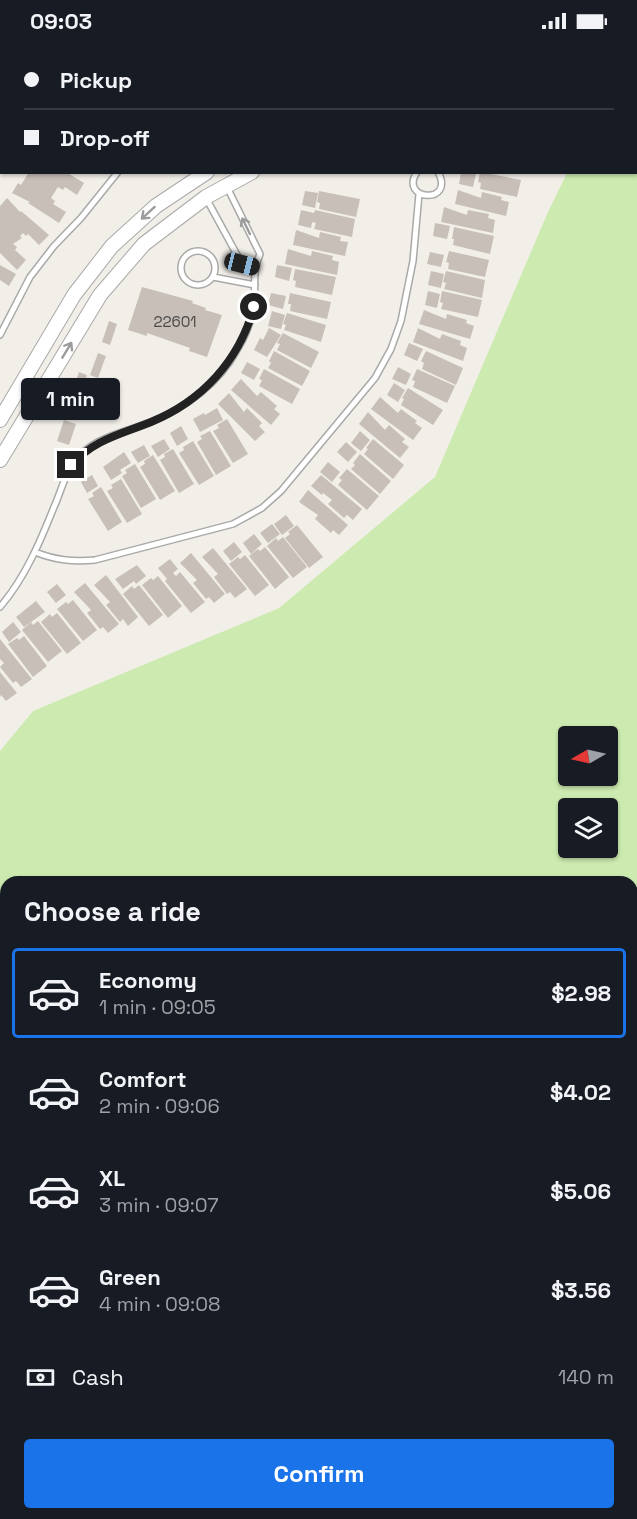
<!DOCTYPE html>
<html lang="en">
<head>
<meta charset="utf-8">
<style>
  body { margin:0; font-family:"Space Grotesk",sans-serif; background:#20242c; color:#f1f3f6; height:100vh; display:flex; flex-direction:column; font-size:22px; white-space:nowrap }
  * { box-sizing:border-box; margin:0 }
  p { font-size:20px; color:#9ea1a6 }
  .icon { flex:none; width:33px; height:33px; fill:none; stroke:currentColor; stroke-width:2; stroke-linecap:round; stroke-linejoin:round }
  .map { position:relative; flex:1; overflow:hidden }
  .drawer { position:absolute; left:0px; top:834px; width:638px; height:644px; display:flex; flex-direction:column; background:#171b24; border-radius:18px 18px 0 0; box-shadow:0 2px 4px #0004 }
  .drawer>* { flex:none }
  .guide { position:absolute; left:0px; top:0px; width:638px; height:132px; box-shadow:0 2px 4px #0004; display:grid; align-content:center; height:132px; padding:0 24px; background:#171b24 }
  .needle { width:39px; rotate:261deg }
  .fabs { position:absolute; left:558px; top:684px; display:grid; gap:12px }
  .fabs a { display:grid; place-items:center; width:60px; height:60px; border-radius:6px; background:#171b24; box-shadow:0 2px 4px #0004; font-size:30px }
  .end { position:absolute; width:27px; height:27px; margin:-14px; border:8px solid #222; background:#fff; box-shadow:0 0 0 3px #fff }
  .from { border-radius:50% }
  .bubble { position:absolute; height:42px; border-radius:6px; background:#171b24; box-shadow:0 2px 4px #0004; font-size:20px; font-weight:800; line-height:42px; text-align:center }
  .car { position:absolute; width:18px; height:36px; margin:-18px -9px; border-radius:8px; box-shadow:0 0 4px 2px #0007; background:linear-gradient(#222 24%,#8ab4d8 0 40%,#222 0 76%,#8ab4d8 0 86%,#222 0) }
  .guide b { display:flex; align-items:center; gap:21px; height:57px; font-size:22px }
  .guide b+b { border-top:2px solid #363941 }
  .guide i { width:15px; height:15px; background:#f1f3f6 }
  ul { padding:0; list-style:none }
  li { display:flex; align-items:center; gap:18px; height:90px; margin:0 12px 9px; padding:0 12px; border:3px solid transparent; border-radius:6px }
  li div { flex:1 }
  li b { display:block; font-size:22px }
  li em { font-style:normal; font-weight:800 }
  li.selected { border-color:#1a73e8 }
  li>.icon { width:54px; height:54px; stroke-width:1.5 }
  h2 { padding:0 24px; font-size:27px; line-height:72px }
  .pay { display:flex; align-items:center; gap:15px; height:66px; padding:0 24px; font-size:22px }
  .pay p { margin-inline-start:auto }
  .button { display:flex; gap:12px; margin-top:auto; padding:12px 24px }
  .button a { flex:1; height:69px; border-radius:6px; background:#1a73e8; color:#fff; font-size:24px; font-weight:800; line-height:69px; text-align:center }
  .status { display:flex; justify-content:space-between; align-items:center; height:42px; padding:0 30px; background:#171b24; direction:ltr }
  .status svg { height:16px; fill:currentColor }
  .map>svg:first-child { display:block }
  .grass { fill:#cdebb0; fill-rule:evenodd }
  .building { fill:#c7bfb8 }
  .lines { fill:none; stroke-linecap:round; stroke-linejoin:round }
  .service-casing { stroke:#a9a9a9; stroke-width:8 }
  .tertiary-casing { stroke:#a9a9a9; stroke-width:16 }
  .service { stroke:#fff; stroke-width:5 }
  .tertiary { stroke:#fff; stroke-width:14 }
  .oneway { stroke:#9c9c9c }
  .route { stroke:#222; stroke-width:8 }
  .labels { text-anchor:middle; stroke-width:5; stroke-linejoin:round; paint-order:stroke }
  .number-label { font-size:15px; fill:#4b4948 }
</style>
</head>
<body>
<div class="status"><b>09:03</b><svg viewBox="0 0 49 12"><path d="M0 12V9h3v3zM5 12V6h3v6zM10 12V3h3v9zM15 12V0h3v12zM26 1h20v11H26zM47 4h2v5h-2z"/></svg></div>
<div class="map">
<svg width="637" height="1477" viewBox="0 0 637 1477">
  <rect width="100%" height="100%" fill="#f2efe9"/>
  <!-- grass -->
  <path class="grass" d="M0,0H514L2,2L0,120Z
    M629,0H637V1477H0V709L33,669L279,566L435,435L548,170L567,131L636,130V2L628,1ZM568,694H608V734H568ZM568,766H608V806H568ZM6,840H632V1472H6Z"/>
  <!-- building -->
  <path class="building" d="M29,130H66L84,141L77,153L65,145L63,148L58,145L51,156L55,159L53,162L66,170L59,181L28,161L30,160L12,151L18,141L21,143Z
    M461,130L476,132L473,145L459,142Z
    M480,130L521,138L517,155L480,147L481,141L478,140Z
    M458,148L481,156L482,150L502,155L501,158L509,160L506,174L455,162Z
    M305,149L318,151L315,166L302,163Z
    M319,149L360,157L356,175L319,167L320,161L317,160Z
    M7,156L20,170L21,169L49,193L39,203L28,192L26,194L23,191L20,194L22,196L13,202L17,205L15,208L26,218L17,228L0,211V164Z
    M444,165L467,173L468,168L489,172L488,176L495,178L493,191L441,180Z
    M301,168L314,171L315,168L355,177L352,195L314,187L316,181L312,180L311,186L298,183Z
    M435,181L450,184L447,197L433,194Z
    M454,185L494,194L490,212L453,203L454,197H452Z
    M296,188L319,196L320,190L341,195L340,199L348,200L345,214L293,203Z
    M288,207L311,214L312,209L333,214L332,218L339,220L337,233L285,222Z
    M449,209L489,218L485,235L448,227L449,221L446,220Z
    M430,210L444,213L441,225L427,222Z
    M0,223L16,232L9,244L0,238Z
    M277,223L292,226L289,239L275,235Z
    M295,227L336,235L332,253L295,245L296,239L293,238Z
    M431,229L444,232L441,246L428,243Z
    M446,229L485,238L482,256L444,247L446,241L443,240Z
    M142,245L193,259L192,261L206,266L205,268L222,273L207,315L189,309L190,306L147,291V294L128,288Z
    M428,249L440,252L437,266L425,263Z
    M442,249L482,258L478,275L441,267L443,261L440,260Z
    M271,251L286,254L283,267L268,263Z
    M290,251L331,260L327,277L290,269L291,262H288Z
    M424,268L446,277L447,272L467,278L466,281L474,284L470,297L419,282Z
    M272,269L285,273L281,287L268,284Z
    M287,271L326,283L321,300L284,288L286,283L283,282Z
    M109,279L117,282L110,303L102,300Z
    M269,286L281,293L267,315L254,308L260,296L263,298Z
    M418,286L440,297L442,292L461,299L460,303L467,306L463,319L413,300Z
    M283,291L319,310L311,326L277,308L280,302L277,301Z
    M409,301L423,307L417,319L404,313Z
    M274,309L310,329L302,344L268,326L271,321L269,319Z
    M426,309L463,326L456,343L422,327L424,321L421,319Z
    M98,311L106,314L98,336L90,333Z
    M247,320L260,327L254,338L241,331Z
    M398,325L411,332L406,343L392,337Z
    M264,327L300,347L292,362L259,344L262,338L259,337Z
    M417,327L455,344L447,361L413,345L415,339L412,338Z
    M79,330L87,333L78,361L69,358Z
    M241,337L257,354L261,350L277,364L274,367L280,372L271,383L231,348Z
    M394,341L405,348L398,360L387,353Z
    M408,346L443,368L433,383L401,363L404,357L402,356Z
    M229,351L244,370L247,366L262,381L259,384L265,390L255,399L218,362Z
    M380,355L398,371L401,367L417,379L415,381L422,386L413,398L371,367Z
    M217,366L223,378L200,390L193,377L204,371L205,373Z
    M368,370L385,388L389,383L405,397L402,400L409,405L400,416L359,382Z
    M227,377L248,412L233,421L213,389L219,386L217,383Z
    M64,378L76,382L69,403L57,399Z
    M181,384L188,397L177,404L170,391Z
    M210,389L231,424L216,433L197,400L202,397L200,394Z
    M360,389L370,398L361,409L351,401Z
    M164,397L170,407L158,415L151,404Z
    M373,397L404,423L393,437L364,412L368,407L366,406Z
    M193,399L214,434L199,443L179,411L184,408L183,405Z
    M346,400L357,410L348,420L337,410Z
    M144,403L150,414L138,421L131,410Z
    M173,407L194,442L179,451L160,418L165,415L164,412Z
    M124,410L131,421L120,428L122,431L111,438L103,425Z
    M360,412L391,439L380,452L351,427L355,423L353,421Z
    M153,413L175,449L160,458L140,425L145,422L144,419Z
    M328,420L340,430L332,440L320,430Z
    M135,422L156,457L141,466L122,434L127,431L125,428Z
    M347,427L379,454L367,468L338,443L342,438L339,436Z
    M92,433L98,444L87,451L81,440Z
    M321,433L362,467L353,478L347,473L344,476L328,462L332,458L323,451L322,453L311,444Z
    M121,437L142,472L127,481L107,449L113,446L111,443Z
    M101,445L122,480L108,489L88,457L94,454L92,451Z
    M308,448L348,483L339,493L333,488L331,491L315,477L318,473L299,460Z
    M286,473L294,484L282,493L274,482Z
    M272,482L280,492L268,501L260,491Z
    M297,483L323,515L309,526L285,496L290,492L288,490Z
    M254,492L262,502L251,512L243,501Z
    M283,495L307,525L293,536L267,504L276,496L278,499Z
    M234,500L242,510L231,519L223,509Z
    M265,505L289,535L275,547L249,514L258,507L260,509Z
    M213,506L247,547L235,556L230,550L227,552L214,535L218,532L202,515Z
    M191,511L225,552L214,561L209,555L206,557L193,541L197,538L180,521Z
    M245,513L269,543L255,554L229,522L238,515L240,517Z
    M170,517L178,527L173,531L176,534L180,530L205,560L191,571L165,539L167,537L158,526Z
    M137,523L146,534L136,542L134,539L123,547L115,537Z
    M106,533L138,575L128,584L123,577L120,580L106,563L110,560L94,543Z
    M158,534L182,564L168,576L142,543L151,536L153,538Z
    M85,541L119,582L108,591L103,585L100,587L87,571L91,568L74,550Z
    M57,542L66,553L56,561L47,550Z
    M139,543L163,573L149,584L123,552L132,544L134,547Z
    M73,558L97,588L83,599L57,567L66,560L68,562Z
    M36,559L45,570L24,585L16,575Z
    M57,571L81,601L67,612L41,580L50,572L52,575Z
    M38,579L62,609L48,620L22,588L31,580L33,583Z
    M13,580L21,590L9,600L2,590Z
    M24,594L47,624L33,635L8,602L17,596L19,598Z
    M0,597L32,637L21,645L16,639L13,641L0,625L4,621L0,617Z
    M0,630L17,651L6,659L1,653L0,655Z"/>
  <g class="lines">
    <!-- service casing -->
    <g class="service-casing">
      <path id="service" d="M417,130C398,159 456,163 438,130
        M206,156L242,222L254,225
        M181 226a17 17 0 1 1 34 0a17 17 0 1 1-34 0Z
        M213,235L255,243
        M0,293L30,235L54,204L81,176L118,130
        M35,510C55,518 72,520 95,518L233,482L262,466L281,449L375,336L391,307L401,279L413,219L419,152
        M0,565C25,536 40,500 54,465C60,452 64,435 72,423C89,396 123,391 151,380C185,366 219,341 237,308C245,295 251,281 253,266C257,245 251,232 260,212L227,145"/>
    </g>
    <!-- tertiary casing -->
    <g class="tertiary-casing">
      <path id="tertiary" d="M537,2L539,0
        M569,2L571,0
        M0,378L74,253L112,204L156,164L207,130
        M0,418L100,253L144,202L206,155L252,130"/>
    </g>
    <!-- service -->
    <use href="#service" class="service"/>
    <!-- tertiary -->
    <use href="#tertiary" class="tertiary"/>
  </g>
  <!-- one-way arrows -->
  <defs><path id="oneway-shaft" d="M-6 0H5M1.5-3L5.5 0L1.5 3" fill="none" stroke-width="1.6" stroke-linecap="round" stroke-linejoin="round" transform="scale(1.5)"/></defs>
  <g class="oneway">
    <use href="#oneway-shaft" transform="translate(148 171) rotate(138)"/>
    <use href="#oneway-shaft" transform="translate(246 184) rotate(-116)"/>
    <use href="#oneway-shaft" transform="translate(67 308) rotate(-59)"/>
  </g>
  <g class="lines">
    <!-- route -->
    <path class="route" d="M71,423C95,397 119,393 151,380C202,359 239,319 254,265"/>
  </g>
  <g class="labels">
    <!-- number labels -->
    <g class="number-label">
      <text x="175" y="285">22601</text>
    </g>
  </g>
</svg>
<div class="fabs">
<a><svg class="needle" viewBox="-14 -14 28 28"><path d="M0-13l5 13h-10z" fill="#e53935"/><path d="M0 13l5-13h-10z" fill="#9ea1a6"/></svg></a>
<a><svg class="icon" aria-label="layers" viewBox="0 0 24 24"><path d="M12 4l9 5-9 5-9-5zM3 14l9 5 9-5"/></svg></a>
</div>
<i class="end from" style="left:254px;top:265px"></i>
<i class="end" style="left:71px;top:423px"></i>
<div class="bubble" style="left:21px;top:336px;width:99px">1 min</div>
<i class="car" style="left:242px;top:222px;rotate:104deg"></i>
<div class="guide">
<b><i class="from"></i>Pickup</b>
<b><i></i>Drop-off</b>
</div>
<section class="drawer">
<h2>Choose a ride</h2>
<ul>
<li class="selected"><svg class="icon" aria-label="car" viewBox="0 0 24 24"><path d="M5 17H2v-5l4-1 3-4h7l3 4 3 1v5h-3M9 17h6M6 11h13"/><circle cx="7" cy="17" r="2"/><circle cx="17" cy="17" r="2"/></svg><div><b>Economy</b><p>1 min · 09:05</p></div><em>$2.98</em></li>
<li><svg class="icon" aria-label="car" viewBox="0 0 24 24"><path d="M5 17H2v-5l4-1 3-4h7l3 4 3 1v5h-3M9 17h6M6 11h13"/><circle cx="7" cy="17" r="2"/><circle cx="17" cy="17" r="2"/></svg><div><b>Comfort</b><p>2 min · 09:06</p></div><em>$4.02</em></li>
<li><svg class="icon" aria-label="car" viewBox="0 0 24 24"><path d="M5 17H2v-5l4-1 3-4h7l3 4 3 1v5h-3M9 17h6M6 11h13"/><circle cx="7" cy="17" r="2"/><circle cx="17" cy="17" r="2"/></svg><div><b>XL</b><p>3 min · 09:07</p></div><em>$5.06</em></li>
<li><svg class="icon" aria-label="car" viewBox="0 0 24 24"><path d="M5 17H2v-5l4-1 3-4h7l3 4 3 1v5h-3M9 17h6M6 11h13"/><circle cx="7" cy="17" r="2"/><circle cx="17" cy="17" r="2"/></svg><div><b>Green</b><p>4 min · 09:08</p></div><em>$3.56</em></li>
</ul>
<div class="pay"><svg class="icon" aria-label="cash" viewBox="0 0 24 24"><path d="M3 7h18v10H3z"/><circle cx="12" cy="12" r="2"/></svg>Cash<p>140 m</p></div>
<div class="button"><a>Confirm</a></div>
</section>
</div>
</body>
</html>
